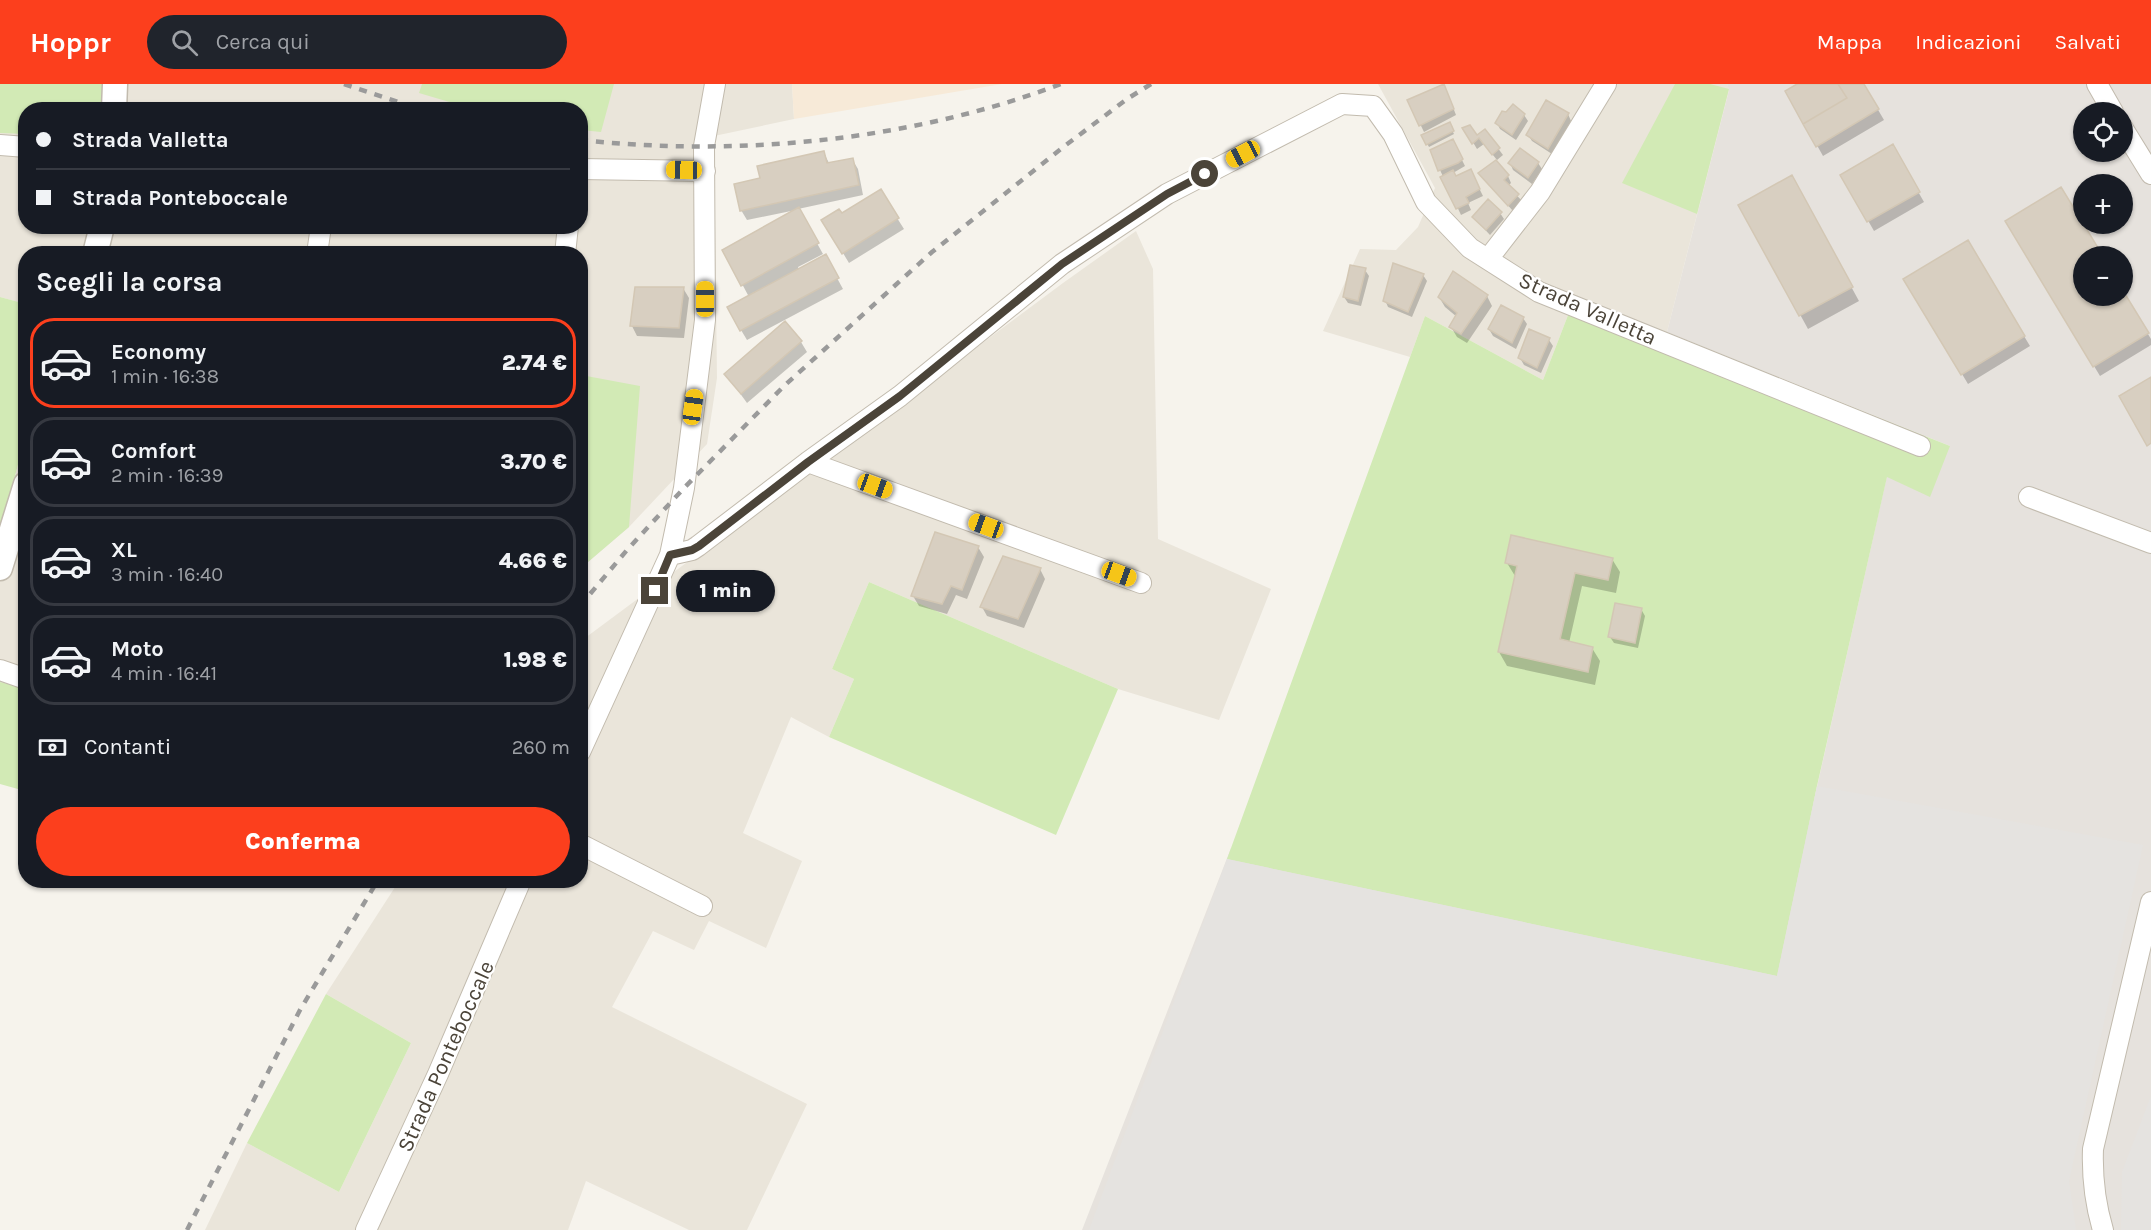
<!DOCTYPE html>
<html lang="it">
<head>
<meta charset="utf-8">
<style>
  body { margin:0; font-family:Karla,sans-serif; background:#20242c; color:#f1f3f6; height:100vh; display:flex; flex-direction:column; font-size:22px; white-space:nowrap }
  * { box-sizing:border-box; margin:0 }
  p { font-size:20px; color:#9ea1a6 }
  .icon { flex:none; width:33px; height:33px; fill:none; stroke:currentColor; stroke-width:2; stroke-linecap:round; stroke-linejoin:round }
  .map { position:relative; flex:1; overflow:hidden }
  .side { position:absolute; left:18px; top:162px; width:570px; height:642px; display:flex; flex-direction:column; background:#171b24; border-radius:24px; box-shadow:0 2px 4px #0004 }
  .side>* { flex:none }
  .banner { position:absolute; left:18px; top:18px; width:570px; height:132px; border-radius:24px; box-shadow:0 2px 4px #0004; display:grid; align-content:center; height:132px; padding:0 18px; background:#171b24 }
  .fabs { position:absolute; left:2073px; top:18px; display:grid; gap:12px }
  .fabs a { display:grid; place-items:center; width:60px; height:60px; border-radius:50%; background:#171b24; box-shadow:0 2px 4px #0004; font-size:30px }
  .end { position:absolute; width:27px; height:27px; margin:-14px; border:8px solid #4b4439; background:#fff; box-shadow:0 0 0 3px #fff }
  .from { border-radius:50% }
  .bubble { position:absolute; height:42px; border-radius:21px; background:#171b24; box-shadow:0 2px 4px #0004; font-size:20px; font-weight:800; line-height:42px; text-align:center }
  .car { position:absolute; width:18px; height:36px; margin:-18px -9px; border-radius:8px; box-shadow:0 0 4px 2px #0007; background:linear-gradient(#f5c518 24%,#345 0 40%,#f5c518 0 76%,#345 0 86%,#f5c518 0) }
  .banner b { display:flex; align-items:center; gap:21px; height:57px; font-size:22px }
  .banner b+b { border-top:2px solid #363941 }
  .banner i { width:15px; height:15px; background:#f1f3f6 }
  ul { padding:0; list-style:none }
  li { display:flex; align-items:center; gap:18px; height:90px; margin:0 12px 9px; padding:0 6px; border:3px solid #363941; border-radius:24px }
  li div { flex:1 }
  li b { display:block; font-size:22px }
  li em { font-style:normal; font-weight:800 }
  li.on { border-color:#fc3f1d }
  li>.icon { width:54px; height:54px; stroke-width:1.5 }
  h2 { padding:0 18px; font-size:27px; line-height:72px }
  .pay { display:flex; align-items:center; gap:15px; height:66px; padding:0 18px; font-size:22px }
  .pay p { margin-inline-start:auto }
  .action { display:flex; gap:12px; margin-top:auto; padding:12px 18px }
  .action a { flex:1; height:69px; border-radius:36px; background:#fc3f1d; color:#fff; font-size:24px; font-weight:800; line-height:69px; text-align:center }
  header { display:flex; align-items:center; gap:36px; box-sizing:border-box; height:84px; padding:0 30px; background:#fc3f1d; color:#fff }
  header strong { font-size:28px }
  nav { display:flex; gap:33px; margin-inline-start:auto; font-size:21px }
  .search { width:420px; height:54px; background:#20242c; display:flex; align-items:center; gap:15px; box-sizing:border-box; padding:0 21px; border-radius:33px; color:#9ea1a6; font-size:22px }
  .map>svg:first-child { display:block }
  .residential { fill:#eae5da; fill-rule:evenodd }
  .commercial { fill:#f7ead8 }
  .industrial { fill:#e6e2dd; fill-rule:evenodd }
  .green { fill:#d2eab5 }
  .parking { fill:#e5e3e0 }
  .shadow { fill:#0003 }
  .building { fill:#d8cfc1; stroke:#d3c7b4; stroke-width:1.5 }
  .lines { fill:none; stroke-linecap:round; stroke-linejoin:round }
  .minor-casing { stroke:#c2bbae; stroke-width:22 }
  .tertiary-casing { stroke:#c2bbae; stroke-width:27 }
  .minor { stroke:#fff; stroke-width:20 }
  .tertiary { stroke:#fff; stroke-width:24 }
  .rail { stroke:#9a9a9a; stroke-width:4.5; stroke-dasharray:8 8; stroke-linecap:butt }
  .route { stroke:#4b4439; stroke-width:8 }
  .labels { text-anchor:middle; stroke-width:4.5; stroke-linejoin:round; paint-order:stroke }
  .street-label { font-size:22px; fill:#4b4439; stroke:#fff }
</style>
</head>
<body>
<header>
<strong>Hoppr</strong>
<div class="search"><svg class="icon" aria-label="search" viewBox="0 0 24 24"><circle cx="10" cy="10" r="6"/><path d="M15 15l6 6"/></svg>Cerca qui</div>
<nav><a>Mappa</a><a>Indicazioni</a><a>Salvati</a></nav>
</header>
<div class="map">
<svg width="2151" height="1146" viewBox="0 0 2151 1146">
  <rect width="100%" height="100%" fill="#f6f3ec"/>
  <!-- residential -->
  <path class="residential" d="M0,0H792L794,35L714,52L717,294L707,360L629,443L581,484L580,170H26L25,220L0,213ZM26,26H580V142H26Z
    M1378,0H1727L1729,5L1667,248L1575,213L1543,296L1425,232L1410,273L1323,247L1360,165L1396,166L1418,143L1435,104Z
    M1136,147L1153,185L1158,455L1271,505L1219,636L1118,605L869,498L832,585L854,595L829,653L791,633L743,749L802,777L766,864L709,837L694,866L653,847L612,923L807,1020L747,1146H689L586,1097L568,1146H205L247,1059L339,1108L411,959L326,910L399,797L580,796L581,557L1063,199Z
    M25,355V604L0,598V447Z"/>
  <!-- commercial -->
  <path class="commercial" d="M792,0H1002L794,35Z"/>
  <!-- industrial -->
  <path class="industrial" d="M1727,0H2151V1146H1082L1231,764L1776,885L1887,392L1950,362L1667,248L1729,6ZM2084,28H2122V68H2084ZM2084,100H2122V140H2084ZM2084,172H2122V212H2084Z"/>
  <!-- green -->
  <path class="green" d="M0,0H105V25L26,26L25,50L0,49Z
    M422,0H614L601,48L581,46L580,26L473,25L419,9Z
    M1675,0H1710L1729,5L1697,130L1622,99Z
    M0,213L26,220L25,355L0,447Z
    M1575,213L1950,362L1930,413L1887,393L1817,702L1777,892L1227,775L1425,232L1543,296Z
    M581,291L640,302L629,443L581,484Z
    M869,498L1118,605L1056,751L829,653L854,595L832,585Z
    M0,598L25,604V707L0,700Z
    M326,910L411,959L339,1108L247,1059Z"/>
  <!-- parking -->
  <path class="parking" d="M1817,702L2143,761L2069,1097L2076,1146H1089L1227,775L1777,892Z
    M2151,1012V1146H2121L2122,1088Z"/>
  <!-- shadow -->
  <path class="shadow" d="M1800,0H1863L1884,36L1823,72L1787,8Z
    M1447,8L1456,31L1424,48L1409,17Z
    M1568,30L1571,37L1552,70L1532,57L1528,51Z
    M1524,31L1528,37L1516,56L1500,45L1497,39Z
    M1449,40L1454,50L1429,63L1423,52Z
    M1465,45L1477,53L1485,47L1503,71L1497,76L1484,60L1477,65Z
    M1892,62L1924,118L1874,147L1842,91Z
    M1456,64L1465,82L1453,89L1456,94H1474L1483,112L1468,119L1471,126L1461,131L1440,86Z
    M824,69L829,79L852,75L858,85L863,111L798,125L823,170L798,183L799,186L825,172L843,205L747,256L741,246L749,213L724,166L796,126L747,136L741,126L762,96Z
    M1510,79H1538L1542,85L1532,100L1513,86Z
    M1480,90L1508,92L1511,99L1508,102L1522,117L1513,127Z
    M1791,93L1859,217L1808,245L1740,121Z
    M2060,105L2101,172H2084V212H2122V208L2151,255V261L2100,292L2007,137Z
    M880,107L904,145L849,179L823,136L841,131Z
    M1500,129L1504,135L1490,151L1473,133Z
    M1967,158L2030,262L1968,300L1905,195Z
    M1365,186L1369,192L1361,222L1348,219L1344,213Z
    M1423,191L1427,197L1412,233L1388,223L1385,216Z
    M636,204H683L689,214L684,254L637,252L632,242Z
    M1487,212L1492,222L1467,259L1457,253L1451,243L1457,233L1445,223L1439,213Z
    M1523,234L1527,240L1516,265L1493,252L1489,245Z
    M1549,256L1553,262L1541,289L1524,281L1520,274Z
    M801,258L807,268L747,319L726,290Z
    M978,463L984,473L967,515L956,511L947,530L919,522L913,512Z
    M1612,475L1620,488L1616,509L1582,502L1569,559L1592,564L1600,577L1595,601L1507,582L1499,568L1515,492L1507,479Z
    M1040,485L1045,495L1024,544L987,532L982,523Z
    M1641,525L1645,532L1638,564L1614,559L1610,553Z"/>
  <!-- building -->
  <path class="building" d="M1444,0L1454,25L1419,42L1407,16Z
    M1797,0H1838L1847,14L1803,40L1785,7Z
    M1838,0H1864L1879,25L1816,63L1803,40L1847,14Z
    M1546,16L1569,29L1548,65L1526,51Z
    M1513,20L1525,30L1512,51L1495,39L1502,27L1506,28Z
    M1450,38L1454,47L1426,61L1421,51Z
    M1470,41L1477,51L1485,45L1500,64L1492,71L1479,54L1472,60L1462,44Z
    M1453,55L1463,75L1458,79L1438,87L1430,66Z
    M1893,60L1920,108L1867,138L1840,91Z
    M1520,64L1539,78L1528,94L1508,79Z
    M824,67L827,79L853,74L859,101L740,127L734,100L760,94L757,82Z
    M1496,76L1509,91L1504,96L1519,110L1508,122L1478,89Z
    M1471,85L1480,105L1466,113L1469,119L1456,125L1440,93L1453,86L1456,92Z
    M1792,91L1853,203L1799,232L1738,121Z
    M2061,103L2103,172H2084V212H2122V205L2149,249L2093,283L2005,137Z
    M881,105L899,134L842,170L821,136L839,125L842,129Z
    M1488,115L1502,128L1486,146L1472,133Z
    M799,123L819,159L741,202L722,166Z
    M1968,156L2025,252L1961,291L1903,195Z
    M826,170L839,194L740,247L727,223Z
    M1393,179L1424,190L1408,228L1383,217Z
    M1350,181L1366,184L1358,217L1343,213Z
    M1453,187L1488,211L1461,250L1449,243L1457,229L1438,213Z
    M635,203H684L679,244L630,242Z
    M1501,221L1524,233L1512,259L1488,245Z
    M785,237L802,257L741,310L724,290Z
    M1529,245L1550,254L1537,284L1518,274Z
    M2151,293V359L2147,362L2119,312Z
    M935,448L979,462L962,506L951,502L942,520L911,512Z
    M1511,451L1613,474L1608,496L1575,489L1560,555L1593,563L1588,588L1498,568L1517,482L1505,479Z
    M1003,472L1041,484L1018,535L980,523Z
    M1615,519L1642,524L1635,559L1608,553Z"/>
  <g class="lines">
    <!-- minor casing -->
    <g class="minor-casing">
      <path id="minor" d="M2097,0L2113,28
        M2122,43L2151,90
        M0,61L26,63
        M580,85L705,87
        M317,170L321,142
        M565,170L568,142
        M1488,175L1540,108L1606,0
        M808,378L1141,499
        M2029,413L2151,459
        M670,471L692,466L698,462L808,378L900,312L1062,180L1167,110L1342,20L1373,22L1393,50L1426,118L1470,164L1539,208L1920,362
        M0,586L26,595
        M580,668L670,471L684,404L705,236L704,62L715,0
        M580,760L702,822
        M366,1146L438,990L521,796
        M2103,1146C2095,1119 2092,1092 2093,1065L2151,818"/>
    </g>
    <!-- tertiary casing -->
    <g class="tertiary-casing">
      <path id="tertiary" d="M114,26L115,0
        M95,170L102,142
        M0,484L26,400"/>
    </g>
    <!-- minor -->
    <use href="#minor" class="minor"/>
    <!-- tertiary -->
    <use href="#tertiary" class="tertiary"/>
    <!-- rail -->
    <path class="rail" d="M344,0L422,26
      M580,56C741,73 910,57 1061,0
      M580,522L627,466L684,404L784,302L932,168L1062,64L1127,15L1151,0
      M187,1146L300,926L378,796"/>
  </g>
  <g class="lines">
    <!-- route -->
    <path class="route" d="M655,507L670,471L692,466L699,462L808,378L900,312L1062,180L1167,110L1205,90"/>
  </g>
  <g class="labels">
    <!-- street labels -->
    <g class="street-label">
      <text transform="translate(1588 224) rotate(24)" y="8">Strada Valletta</text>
      <text transform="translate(445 972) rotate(-66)" y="8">Strada Ponteboccale</text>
    </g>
  </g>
</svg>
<div class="fabs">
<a><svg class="icon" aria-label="locate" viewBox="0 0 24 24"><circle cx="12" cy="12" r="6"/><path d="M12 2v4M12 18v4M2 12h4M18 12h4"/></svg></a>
<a>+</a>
<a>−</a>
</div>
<i class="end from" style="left:1205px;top:90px"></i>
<i class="end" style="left:655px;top:507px"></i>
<div class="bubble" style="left:676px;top:486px;width:99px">1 min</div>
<i class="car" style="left:1243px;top:70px;rotate:242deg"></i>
<i class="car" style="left:684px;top:86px;rotate:271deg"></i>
<i class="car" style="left:705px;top:215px;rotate:0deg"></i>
<i class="car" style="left:693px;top:323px;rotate:8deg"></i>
<i class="car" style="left:875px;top:402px;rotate:110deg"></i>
<i class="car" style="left:986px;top:442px;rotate:290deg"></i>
<i class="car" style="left:1119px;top:490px;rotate:110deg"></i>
<div class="banner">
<b><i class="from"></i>Strada Valletta</b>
<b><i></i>Strada Ponteboccale</b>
</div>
<section class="side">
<h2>Scegli la corsa</h2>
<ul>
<li class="on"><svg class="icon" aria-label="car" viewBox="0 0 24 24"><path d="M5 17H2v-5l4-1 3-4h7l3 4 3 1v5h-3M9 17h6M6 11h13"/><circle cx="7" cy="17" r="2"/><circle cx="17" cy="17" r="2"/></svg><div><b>Economy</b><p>1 min · 16:38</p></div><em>2.74 €</em></li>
<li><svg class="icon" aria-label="car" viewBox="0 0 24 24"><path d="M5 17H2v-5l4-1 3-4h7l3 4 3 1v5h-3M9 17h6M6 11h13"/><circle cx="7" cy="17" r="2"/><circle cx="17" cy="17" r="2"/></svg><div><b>Comfort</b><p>2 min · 16:39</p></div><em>3.70 €</em></li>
<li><svg class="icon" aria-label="car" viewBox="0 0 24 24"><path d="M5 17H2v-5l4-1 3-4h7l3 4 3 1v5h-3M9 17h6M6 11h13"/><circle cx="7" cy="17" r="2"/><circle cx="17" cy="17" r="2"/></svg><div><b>XL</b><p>3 min · 16:40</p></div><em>4.66 €</em></li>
<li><svg class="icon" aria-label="car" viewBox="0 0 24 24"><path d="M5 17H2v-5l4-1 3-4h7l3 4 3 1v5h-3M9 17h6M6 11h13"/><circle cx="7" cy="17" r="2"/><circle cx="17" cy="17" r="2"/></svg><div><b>Moto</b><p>4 min · 16:41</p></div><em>1.98 €</em></li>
</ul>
<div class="pay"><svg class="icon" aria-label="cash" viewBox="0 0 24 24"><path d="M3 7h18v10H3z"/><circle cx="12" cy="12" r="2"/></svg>Contanti<p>260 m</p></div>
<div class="action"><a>Conferma</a></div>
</section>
</div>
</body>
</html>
